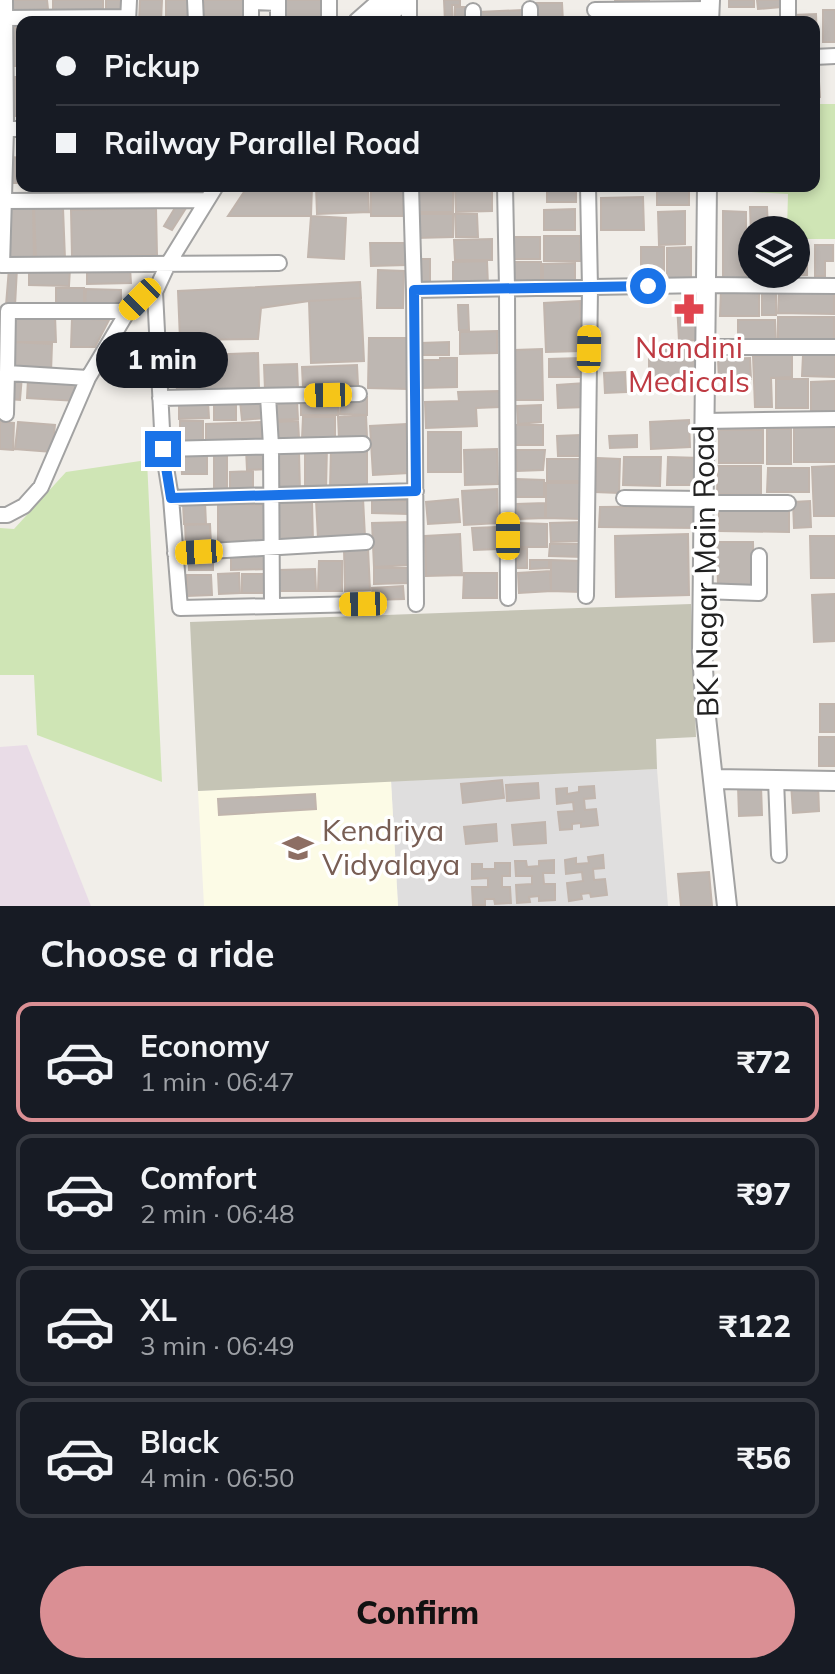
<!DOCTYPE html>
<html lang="en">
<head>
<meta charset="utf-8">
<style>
  body { margin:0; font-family:Mulish,sans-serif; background:#242831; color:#f1f3f6; height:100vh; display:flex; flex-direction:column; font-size:30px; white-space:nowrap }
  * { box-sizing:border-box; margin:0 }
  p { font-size:26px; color:#9ea1a6 }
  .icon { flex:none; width:44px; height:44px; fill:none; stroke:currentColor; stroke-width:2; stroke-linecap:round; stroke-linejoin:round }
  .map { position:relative; height:906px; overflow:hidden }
  .details { display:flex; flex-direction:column; background:#171b24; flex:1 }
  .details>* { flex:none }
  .banner { position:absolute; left:16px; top:16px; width:804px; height:176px; border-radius:16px; box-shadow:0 4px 12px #0003; display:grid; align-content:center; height:176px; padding:0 40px; background:#171b24 }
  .fabs { position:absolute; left:738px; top:216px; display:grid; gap:16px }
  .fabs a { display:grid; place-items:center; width:72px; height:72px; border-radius:50%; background:#171b24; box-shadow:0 4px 12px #0003; font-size:40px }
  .end { position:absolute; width:36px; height:36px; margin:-18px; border:10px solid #1a73e8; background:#fff; box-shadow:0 0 0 4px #fff }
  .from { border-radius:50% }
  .bubble { position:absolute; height:56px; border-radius:28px; background:#171b24; box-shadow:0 4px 12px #0003; font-size:26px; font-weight:800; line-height:56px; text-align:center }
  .car { position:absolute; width:24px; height:48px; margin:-24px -12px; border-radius:10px; box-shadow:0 0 6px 2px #0007; background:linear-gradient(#f5c518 24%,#345 0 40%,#f5c518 0 76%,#345 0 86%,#f5c518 0) }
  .banner b { display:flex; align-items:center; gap:28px; height:76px; font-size:30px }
  .banner b+b { border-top:2px solid #363941 }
  .banner i { width:20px; height:20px; background:#f1f3f6 }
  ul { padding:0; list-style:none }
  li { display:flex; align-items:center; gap:24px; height:120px; margin:0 16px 12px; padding:0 24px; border:4px solid #363941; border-radius:16px }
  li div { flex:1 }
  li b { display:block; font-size:30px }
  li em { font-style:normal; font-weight:800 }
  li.on { border-color:#da8f94 }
  li>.icon { width:72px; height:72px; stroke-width:1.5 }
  h2 { padding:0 40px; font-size:36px; line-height:96px }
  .button { display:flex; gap:16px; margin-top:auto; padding:16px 40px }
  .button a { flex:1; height:92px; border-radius:48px; background:#da8f94; color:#111; font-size:32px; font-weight:800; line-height:92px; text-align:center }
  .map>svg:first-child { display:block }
  .residential { fill:#dfdede }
  .industrial { fill:#e9dce7 }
  .education { fill:#fcfbe6 }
  .construction { fill:#c5c4b5 }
  .grass { fill:#cfe5b5 }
  .building { fill:#beb7b2; stroke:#c1b5ad; stroke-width:2 }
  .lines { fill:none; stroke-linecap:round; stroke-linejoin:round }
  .minor-casing { stroke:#a2a2a2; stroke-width:18 }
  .tertiary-casing { stroke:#a2a2a2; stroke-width:22 }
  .minor { stroke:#fff; stroke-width:14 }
  .tertiary { stroke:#fff; stroke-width:18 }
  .route { stroke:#1a73e8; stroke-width:10 }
  .labels { text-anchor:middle; stroke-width:7; stroke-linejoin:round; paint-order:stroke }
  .health-label { font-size:30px; fill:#be3a42; stroke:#fff }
  .street-label { font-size:30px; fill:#212121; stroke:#fff }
  .education-label { font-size:30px; fill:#785e54; stroke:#fff; text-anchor:start }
</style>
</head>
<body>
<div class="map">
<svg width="835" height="906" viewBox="0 0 835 906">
  <rect width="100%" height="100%" fill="#f1eee9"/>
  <!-- residential -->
  <path class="residential" d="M657,769L668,906H398L391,781Z"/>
  <!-- industrial -->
  <path class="industrial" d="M27,745L91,906H0V747Z"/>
  <!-- education -->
  <path class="education" d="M391,781L398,906H204L198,791Z"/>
  <!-- construction -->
  <path class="construction" d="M691,604L696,737L656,739L657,769L198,791L190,622Z"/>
  <!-- grass -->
  <path class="grass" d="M814,104H835V239H796V230H787L788,194L717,190V186H814Z
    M147,460L162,782L37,735L34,675H0V528L14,529L66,472Z"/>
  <!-- building -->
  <path class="building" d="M9,0H47L48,9L10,12Z
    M53,0H103V16L53,15Z
    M106,0H125V16H106Z
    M140,0H162L161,22H139Z
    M166,0H188V22H166Z
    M204,0H245L244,22L203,19Z
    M284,0H325L324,22H283Z
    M444,0H460V5H452L453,22H445Z
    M615,0H649V8H616Z
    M729,0H754V7H729Z
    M757,0H780L781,7L758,9Z
    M535,3H562L563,22H535Z
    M455,7H466L467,21L455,22Z
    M522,10L523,17L510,18V22H480L479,12Z
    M823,10H835V42H823Z
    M680,14H702V22H680Z
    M816,14L817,41H814V22H795L794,15Z
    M640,16H653V22H640Z
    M584,17V22H567V18Z
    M604,17L619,18V22H604Z
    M637,17V22H624V18Z
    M13,28H22V66H13Z
    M814,66H818L820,97H814Z
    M15,77H22V116H14Z
    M11,157L22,158V183H10Z
    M248,186H312L311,216H228Z
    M316,186H368L369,212L317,214Z
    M371,186H403V216H371Z
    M547,186H576V202H547Z
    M609,186H636V188L609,189Z
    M657,186H689V205H657Z
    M416,189H453V212H417Z
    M455,189H492V211L456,212Z
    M643,197L644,230H601V198Z
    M178,203L186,208L172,230L164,226Z
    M33,205L34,260L8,261L6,206Z
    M750,207H767L768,230H752L751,235Z
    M63,208L65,259L36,260L34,209Z
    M156,208L157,255L72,257L71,210Z
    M575,209V230H544V210Z
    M685,211V244L659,245L658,212Z
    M723,211L746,212V279H723Z
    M416,214H453V237L416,238Z
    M455,214H477L478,237H456Z
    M311,216L346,218L344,259L308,257Z
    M544,236H580L581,261H544Z
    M510,237H540V259H511Z
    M492,239V260H455L454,240Z
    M370,243H406L407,265L371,266Z
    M815,245H833V261H825V276H815Z
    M796,246H807V275H778L796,274Z
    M641,247H664V278L641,279Z
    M691,247V281L667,282V248Z
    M420,259H430V286H420Z
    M487,261L488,285H453V262Z
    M510,262H541V283H511Z
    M575,263V280H543V264Z
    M9,268H17L15,306L6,305Z
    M29,268H70L69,286L29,285Z
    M87,268H130L131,283L87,284Z
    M378,270L404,271L403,308H377Z
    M360,282L361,298L309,301L261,308L258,339L180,340L178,291Z
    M56,288H84V307H56Z
    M86,289L121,290V307H85Z
    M721,289L759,290V316H720Z
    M762,291H776V315H762Z
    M779,291L834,292V314L778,313Z
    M361,298L364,361L311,363L309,301Z
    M580,301L582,351L546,352L544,303Z
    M698,302L700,340L679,341L677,303Z
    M458,305H468L469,330H459Z
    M14,315H55L56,342H14Z
    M778,317H834V343L778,342Z
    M72,318L109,320L95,347H71Z
    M738,320H775L776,341L738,342Z
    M497,331V353L460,354V332Z
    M369,338H409L408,389L368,388Z
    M14,342L52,344L51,373L13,371Z
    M449,342V355H422L421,343Z
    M649,347L695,348V377L649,376Z
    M542,349L543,400H516L515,350Z
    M258,353L259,388L177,391L175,356Z
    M792,354V377L771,378L772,407H755L753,356Z
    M803,355H835V377L802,376Z
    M440,358H457V387L421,388V360H440Z
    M581,358V377H549V359Z
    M750,358L751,379L719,381L718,359Z
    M297,364L298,389L265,390L264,365Z
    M357,365L358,385L303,388L302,367Z
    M625,372L626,392L605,393L604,373Z
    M11,375L22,376L20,400L9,399Z
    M28,379L78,383L77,401L27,398Z
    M776,379H808V408H776Z
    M835,381V411H811V382Z
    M585,383L587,407L558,408L557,385Z
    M499,391L500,407L476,408L477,426L426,428L425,402L459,401L458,392Z
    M341,397H367V415L340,414Z
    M264,399L265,418L242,420L240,401Z
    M301,399H338V415H301Z
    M208,401L209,418L179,419V402Z
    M297,402L298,419L274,420V403Z
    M214,403H236V420H214Z
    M541,405V422L518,424L517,406Z
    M366,415L367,437L339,438L338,417Z
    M303,417H335V439H302Z
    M689,420L690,447L651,449L650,422Z
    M180,421H203V445H180Z
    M298,421L299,438L275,440L274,422Z
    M0,422L14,423L13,450L0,449Z
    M18,422L55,425L52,452L15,449Z
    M261,422L262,440L206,441V424Z
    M406,424L409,473L373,475L370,426Z
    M515,425H543V445H515Z
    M835,426V462H794V427Z
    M767,429H791V464H767Z
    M719,430H763V463H719Z
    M428,432H461V472H428Z
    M580,435L581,456H558L557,436Z
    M637,435V447L610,448L609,436Z
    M305,446H327L326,490H305Z
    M266,447L268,469L247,470L246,449Z
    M331,449H367V489H330Z
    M497,449L498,484L465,485L464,450Z
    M516,450H545L543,470L517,471Z
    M214,451H227V496H214Z
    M276,452H299L300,492H277Z
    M181,455H207V474H182Z
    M624,457H661L660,486L623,485Z
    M668,457L701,458V485H667Z
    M597,458L620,459L619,493L595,492Z
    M547,459H584V481H547Z
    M718,466H761V495L717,494Z
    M835,466V516H814L812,467Z
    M768,468H809V492H767Z
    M253,471V493H230V472Z
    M516,479L544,480V497H516Z
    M546,483H583L582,519L546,518Z
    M497,489L498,523L464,525L462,491Z
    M363,498L365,537L318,539L316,500Z
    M458,499L460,522L428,524L426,502Z
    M372,500L408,501V514L372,513Z
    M810,501L811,527L794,528L793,502Z
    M205,502L206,524H184L183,503Z
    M312,502L313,542L276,543L275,503Z
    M545,503V518L518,519L517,504Z
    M719,503L789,504V532L719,531Z
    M218,504L269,505V545H218Z
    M696,506L697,528L599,527L600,507Z
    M410,522L411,565L374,567L372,523Z
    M585,522L586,541L551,542L550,523Z
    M518,523L547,524V547H518Z
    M210,524L211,545L186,546L185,525Z
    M497,527L499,549L474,550L472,528Z
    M460,534L462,575L426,576L425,536Z
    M688,534L689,595L616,597L615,536Z
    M810,536H835V578H811Z
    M717,542H753L754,586L718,587Z
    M550,544H583V557L549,556Z
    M368,548L370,590L345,591L344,549Z
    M517,549H527V568H517Z
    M267,553L268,569L231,570V554Z
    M189,554H213V570H189Z
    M530,560H549V568L530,569Z
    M551,560L582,561L581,592L551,591Z
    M319,561H342V591H318Z
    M374,568H411V583L374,584Z
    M315,569L316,591H279V570Z
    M550,571L551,591L519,593L518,573Z
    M239,573L240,593L219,594L218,574Z
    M464,573H497V598H463Z
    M242,574H269V593H242Z
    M187,575H211L212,595L187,596Z
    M403,586L404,599L373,600L372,588Z
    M835,594V641L814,642L812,595Z
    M820,704H835V732H820Z
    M819,737H835V766H819Z
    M502,780L504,798L463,803L461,784Z
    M818,782L819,811L793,813L791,783Z
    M538,783L539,798L507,801L506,785Z
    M594,786L595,798L584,799L585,810L596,809L598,825L581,827V823L572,824V829L560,830L558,812L574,811L573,802L557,804L556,789L567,788V794L579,792V787Z
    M738,786H761L762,815L739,816Z
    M315,794L316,809L219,815L218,799Z
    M545,822L546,843L514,845L512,825Z
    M496,824L497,841L466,844L464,827Z
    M603,855L604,868L593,869L594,880L605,879L607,895L591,897L590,893L581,894L582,899L569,901L567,883L583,881L582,872L566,874L565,860L576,858V864L589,863L588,857Z
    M554,860V873H543L544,884H555V900L539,901V896L529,897L530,902L517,903L516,885L532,884V876H516L515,861H526L527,867L539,866V861Z
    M495,863H510V876H502V887H510L511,903L495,904L494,899H485V905H473L472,887H488V878L472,879V864H482V869H495Z
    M709,872L712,906H681L678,874Z"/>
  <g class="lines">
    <!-- minor casing -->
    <g class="minor-casing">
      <path id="minor" d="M5,0L6,129L2,265L279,263
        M195,0L196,22
        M251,2L278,3
        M595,10L710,9
        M473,11V22
        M5,18L128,17
        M128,22L129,0
        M251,22V0
        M278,22V0
        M329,22V0
        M409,22V0
        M530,22V9
        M788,22V0
        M814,57L835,56
        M0,128L22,129
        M411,186L414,290L416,604
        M505,186L507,288L508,598
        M3,201L207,200
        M414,290L706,285L835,286
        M155,292L163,449L171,498L180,608L363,604
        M155,292L168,264L216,186
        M705,347H835
        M88,378L7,373L8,311H128
        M268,396L271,446L272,605
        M160,398L359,394
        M6,414L7,373
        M704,421L835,419
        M163,449L363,444
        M171,498L416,491
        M624,498L703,499
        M703,503H788
        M0,515H7L24,506L41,487L88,378L128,311L140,299L155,292
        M175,553L366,542
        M702,591L759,593V556
        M586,596L590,288L588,186
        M776,780L779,855"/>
    </g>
    <!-- tertiary casing -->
    <g class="tertiary-casing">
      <path id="tertiary" d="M358,22L383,0
        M377,22L406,0
        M709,22L710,0
        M707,186L702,652L706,717L727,906
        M713,779L835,781"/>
    </g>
    <!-- minor -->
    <use href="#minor" class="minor"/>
    <!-- tertiary -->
    <use href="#tertiary" class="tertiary"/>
  </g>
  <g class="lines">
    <!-- route -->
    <path class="route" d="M163,449L171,498L416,491L414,290L648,286"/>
  </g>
  <!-- icons -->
  <defs>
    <g id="pharmacy-bare" transform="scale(2.4)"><path d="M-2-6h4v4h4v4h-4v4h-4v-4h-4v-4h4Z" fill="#e0444e" stroke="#fff" stroke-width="2.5" paint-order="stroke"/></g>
    <g id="school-bare" transform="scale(2.4)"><path d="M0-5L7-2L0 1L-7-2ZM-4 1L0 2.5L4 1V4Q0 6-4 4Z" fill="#8d6e63" stroke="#fff" stroke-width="2.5" paint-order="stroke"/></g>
  </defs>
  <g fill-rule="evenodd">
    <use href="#pharmacy-bare" x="689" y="309"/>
    <use href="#school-bare" x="298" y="848"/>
  </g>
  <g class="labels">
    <!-- health labels -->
    <g class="health-label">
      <text x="689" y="358">Nandini<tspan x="689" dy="34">Medicals</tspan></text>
    </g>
    <!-- street labels -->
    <g class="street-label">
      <text transform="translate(706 571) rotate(-91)" y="10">BK Nagar Main Road</text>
    </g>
    <!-- education labels -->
    <g class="education-label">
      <text x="322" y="841">Kendriya<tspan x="322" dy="34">Vidyalaya</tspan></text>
    </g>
  </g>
</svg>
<div class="fabs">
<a><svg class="icon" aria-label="layers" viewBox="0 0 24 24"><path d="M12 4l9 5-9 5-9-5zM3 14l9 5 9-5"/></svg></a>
</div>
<i class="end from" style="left:648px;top:286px"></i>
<i class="end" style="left:163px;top:449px"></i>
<div class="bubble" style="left:96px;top:332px;width:132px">1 min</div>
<i class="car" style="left:140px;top:299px;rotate:225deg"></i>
<i class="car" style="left:589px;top:349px;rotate:1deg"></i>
<i class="car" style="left:328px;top:395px;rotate:269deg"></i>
<i class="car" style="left:508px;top:536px;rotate:0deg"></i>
<i class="car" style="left:199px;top:552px;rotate:267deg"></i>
<i class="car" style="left:363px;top:604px;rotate:269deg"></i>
<div class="banner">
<b><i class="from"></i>Pickup</b>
<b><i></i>Railway Parallel Road</b>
</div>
</div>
<section class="details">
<h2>Choose a ride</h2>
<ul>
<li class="on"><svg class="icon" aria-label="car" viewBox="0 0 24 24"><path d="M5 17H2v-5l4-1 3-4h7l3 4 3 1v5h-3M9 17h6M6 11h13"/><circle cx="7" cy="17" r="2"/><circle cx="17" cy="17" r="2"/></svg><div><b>Economy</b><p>1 min · 06:47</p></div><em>₹72</em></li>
<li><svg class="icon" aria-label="car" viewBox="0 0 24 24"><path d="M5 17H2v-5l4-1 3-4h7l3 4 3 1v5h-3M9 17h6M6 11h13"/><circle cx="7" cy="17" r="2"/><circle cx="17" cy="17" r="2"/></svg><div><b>Comfort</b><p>2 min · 06:48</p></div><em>₹97</em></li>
<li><svg class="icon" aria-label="car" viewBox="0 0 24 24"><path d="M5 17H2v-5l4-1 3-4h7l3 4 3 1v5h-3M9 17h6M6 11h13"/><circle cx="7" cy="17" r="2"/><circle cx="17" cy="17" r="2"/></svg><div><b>XL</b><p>3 min · 06:49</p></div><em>₹122</em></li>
<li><svg class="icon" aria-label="car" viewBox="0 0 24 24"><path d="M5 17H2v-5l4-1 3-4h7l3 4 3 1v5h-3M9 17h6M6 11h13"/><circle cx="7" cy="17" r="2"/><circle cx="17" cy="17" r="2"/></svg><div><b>Black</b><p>4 min · 06:50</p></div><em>₹56</em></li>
</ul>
<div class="button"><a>Confirm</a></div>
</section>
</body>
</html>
